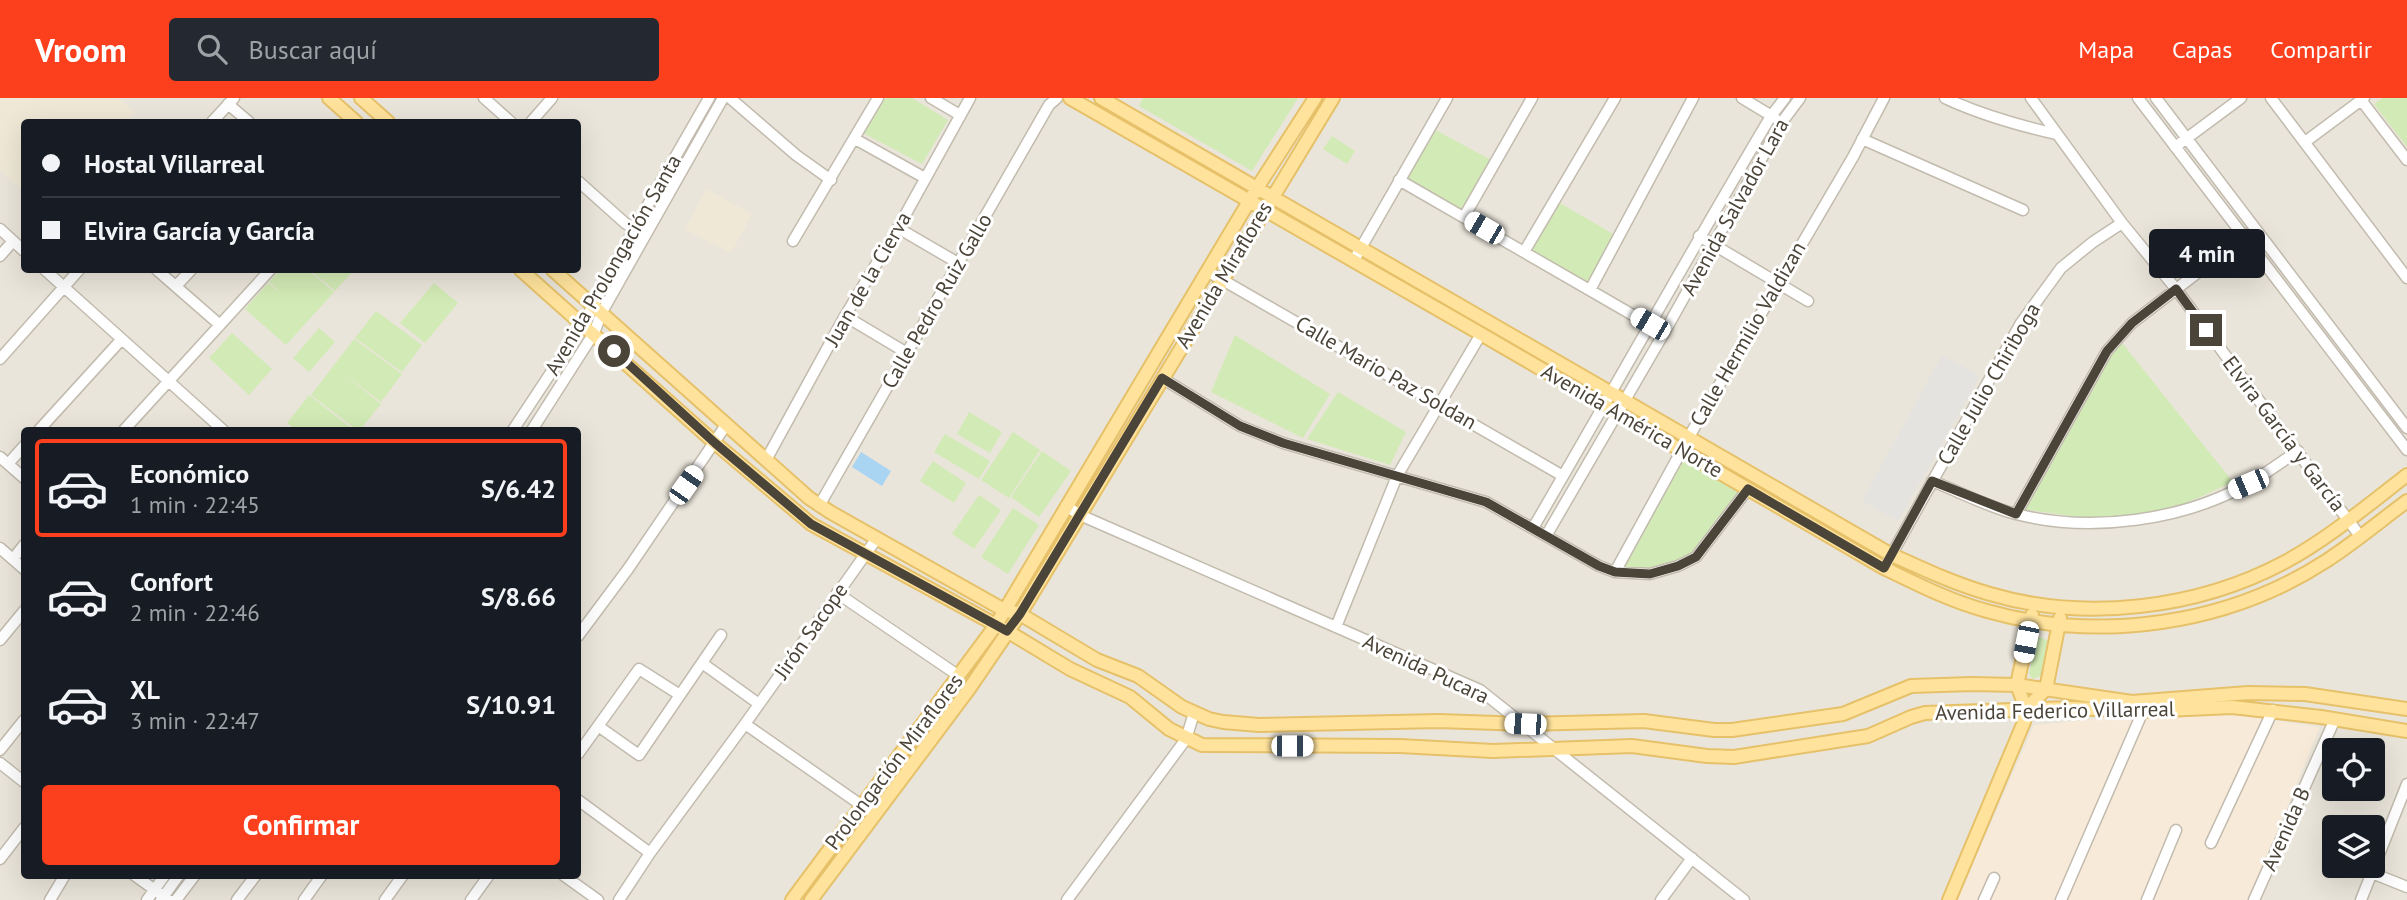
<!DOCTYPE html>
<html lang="es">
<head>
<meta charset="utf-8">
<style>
  body { margin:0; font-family:"PT Sans",sans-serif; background:#242831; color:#f1f3f6; height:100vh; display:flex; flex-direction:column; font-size:26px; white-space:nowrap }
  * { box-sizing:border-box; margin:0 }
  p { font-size:23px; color:#9ea1a6 }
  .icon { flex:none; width:38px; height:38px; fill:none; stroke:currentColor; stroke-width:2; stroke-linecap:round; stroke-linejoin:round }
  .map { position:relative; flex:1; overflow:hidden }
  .side { position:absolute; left:21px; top:329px; width:560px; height:452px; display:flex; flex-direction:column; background:#171b24; border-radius:7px; box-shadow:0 7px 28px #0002 }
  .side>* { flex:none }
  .guide { position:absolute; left:21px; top:21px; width:560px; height:154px; border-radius:7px; box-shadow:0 7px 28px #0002; display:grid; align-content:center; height:154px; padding:0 21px; background:#171b24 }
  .buttons { position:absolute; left:2322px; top:640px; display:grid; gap:14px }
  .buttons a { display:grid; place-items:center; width:63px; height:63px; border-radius:7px; background:#171b24; box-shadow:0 7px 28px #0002; font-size:35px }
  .end { position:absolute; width:32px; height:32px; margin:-16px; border:9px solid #4b4439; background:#fff; box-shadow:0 0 0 4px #fff }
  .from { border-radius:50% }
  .bubble { position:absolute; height:49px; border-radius:7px; background:#171b24; box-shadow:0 7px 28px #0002; font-size:23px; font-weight:700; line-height:49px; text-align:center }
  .car { position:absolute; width:21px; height:42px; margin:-21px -10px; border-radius:9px; box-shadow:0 0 5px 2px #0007; background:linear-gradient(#fff 24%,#345 0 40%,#fff 0 76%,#345 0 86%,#fff 0) }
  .guide b { display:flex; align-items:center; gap:24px; height:66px; font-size:26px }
  .guide b+b { border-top:2px solid #363941 }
  .guide i { width:18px; height:18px; background:#f1f3f6 }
  ul { padding:12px 0 0; list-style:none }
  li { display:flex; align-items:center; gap:21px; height:98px; margin:0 14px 10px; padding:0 7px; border:4px solid transparent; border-radius:7px }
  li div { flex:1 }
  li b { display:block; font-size:26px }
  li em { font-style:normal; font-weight:700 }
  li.on { border-color:#fc3f1d }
  li>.icon { width:63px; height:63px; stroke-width:1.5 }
  .cta { display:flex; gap:14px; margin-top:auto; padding:14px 21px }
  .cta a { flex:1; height:80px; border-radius:7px; background:#fc3f1d; color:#fff; font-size:28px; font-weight:700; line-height:80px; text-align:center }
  header { display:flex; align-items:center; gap:42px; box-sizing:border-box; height:98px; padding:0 35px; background:#fc3f1d; color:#fff }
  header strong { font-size:33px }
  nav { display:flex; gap:38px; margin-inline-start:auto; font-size:24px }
  .search { width:490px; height:63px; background:#242831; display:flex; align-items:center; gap:18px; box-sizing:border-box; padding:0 24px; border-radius:7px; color:#9ea1a6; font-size:26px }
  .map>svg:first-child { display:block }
  .residential { fill:#eae5da; fill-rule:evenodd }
  .commercial { fill:#f7ead8 }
  .education { fill:#efe8d6 }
  .green { fill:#d2eab5 }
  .parking { fill:#e5e3e0 }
  .water { fill:#a9d4f2 }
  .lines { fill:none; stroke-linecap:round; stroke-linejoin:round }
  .minor-casing { stroke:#c2bbae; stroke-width:13 }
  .major-casing { stroke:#e6c16a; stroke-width:16 }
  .minor { stroke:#fff; stroke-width:10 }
  .major { stroke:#ffe39c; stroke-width:12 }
  .route { stroke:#4b4439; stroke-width:9 }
  .labels { text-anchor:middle; stroke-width:6; stroke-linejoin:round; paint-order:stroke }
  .street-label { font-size:21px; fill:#4b4439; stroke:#fff }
</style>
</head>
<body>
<header>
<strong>Vroom</strong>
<div class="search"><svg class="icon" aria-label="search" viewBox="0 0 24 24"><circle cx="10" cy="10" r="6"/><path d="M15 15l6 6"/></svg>Buscar aquí</div>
<nav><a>Mapa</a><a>Capas</a><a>Compartir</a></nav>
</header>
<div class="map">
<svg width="2407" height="802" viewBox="0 0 2407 802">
  <rect width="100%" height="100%" fill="#f6f3ec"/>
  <!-- residential -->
  <path class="residential" d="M0,0H2407V802H0ZM24,24H578V172H24ZM24,332H578V777H24ZM2334,653H2373V691H2334ZM2334,730H2373V768H2334Z"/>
  <!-- commercial -->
  <path class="commercial" d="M2198,611L2320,629L2249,802H1957L2034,627Z"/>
  <!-- education -->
  <path class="education" d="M0,0H119L135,14L126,24H24V93L0,73Z
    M706,91L752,116L731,155L685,131Z"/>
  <!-- green -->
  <path class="green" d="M886,0H912L948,22L922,66L863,35Z
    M1143,0H1298L1252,73L1139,8Z
    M2382,0H2407V49L2374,6Z
    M1430,29L1491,62L1462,114L1400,77Z
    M1332,38L1355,53L1347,66L1323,51Z
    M1558,104L1615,137L1588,186L1530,152Z
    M280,172H308L334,194L286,247L245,211L268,185L283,197L269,184Z
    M310,172H354L335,193Z
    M434,185L458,205L425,245L400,225Z
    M376,213L422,247L402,274L355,240Z
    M319,230L335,244L309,274L293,260Z
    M232,235L272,271L249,297L209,260Z
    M2115,236L2233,384L2169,413L2101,422L2021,411L2098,262Z
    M1235,237L1330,296L1303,340L1211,294Z
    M354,241L402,276L381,304L337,271L381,306L360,332H357L311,297Z
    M1338,294L1406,334L1390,367L1307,341Z
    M309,297L354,332H296L287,325Z
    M969,314L1002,334L990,355L957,336Z
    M1013,334L1040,352L1009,400L981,382Z
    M945,336L990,363L979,381L934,354Z
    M1042,353L1071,373L1039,419L1011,399Z
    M1683,361L1739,393C1726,413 1713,438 1693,454C1674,468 1643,471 1620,473Z
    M933,363L966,385L954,405L920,383Z
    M979,397L1001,412L974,451L952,436Z
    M1013,410L1039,427L1008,476L981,459Z
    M2041,539L2047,543L2041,578L2032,581L2029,575L2036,541Z"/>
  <!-- parking -->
  <path class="parking" d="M1942,257L1980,278L1898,423L1862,403Z"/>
  <!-- water -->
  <path class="water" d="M861,354L891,373L882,388L852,369Z"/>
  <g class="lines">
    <!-- minor casing -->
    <g class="minor-casing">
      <path id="minor" d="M484,0L511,24
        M730,0L796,57L831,82
        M931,0L960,17
        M1742,0L1775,20
        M1945,0C1981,17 2017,27 2056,36
        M2031,0L2122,125L2176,191L2360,438
        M2138,0L2407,352
        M2156,0L2407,330
        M2271,0L2407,180
        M2361,2L2407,62
        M228,6L249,24
        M212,24L234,0
        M531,24L552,0
        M855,41L925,80
        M1862,41L2023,112
        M2305,44L2364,0
        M2175,49L2241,0
        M1399,82L1664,235
        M578,83L625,125L639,134
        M1464,119L1532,0
        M898,130L958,165
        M0,131L24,153
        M1699,138L1808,203
        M793,143L878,0
        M1524,154L1615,0
        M0,158L13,143
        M1354,162L1447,0
        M45,172L223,332
        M157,172L220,227
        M1207,173L1563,378
        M176,188L191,172
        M1590,192L1693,0
        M845,218L907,255
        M0,261L79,172
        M1162,280L1240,328L1283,345L1486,404L1599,468L1615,474L1650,476L1678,468L1696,459L1748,391
        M39,332L121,242
        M124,332L270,172
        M513,332L583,226L634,131L709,0
        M532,332L594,235L602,214L723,0
        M0,359L24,380
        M766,362L845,218L898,130L970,0
        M8,366L24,348
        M1932,383C1960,394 1988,409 2016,416C2090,435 2183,423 2249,385C2266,376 2282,363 2298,353
        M819,408L1049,7L1057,0
        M1066,408L1080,417L1480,592L1744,802
        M2016,416L2107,253L2132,225L2248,136
        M1533,430C1613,293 1690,154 1771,18L1785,0
        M1546,438L1664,235L1782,24L1800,0
        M0,450L24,471
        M13,461L24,447
        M1884,470L2021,225L2061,170L2093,144L2122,125
        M1615,474L1694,330L1853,59L1884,0
        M837,495L959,578
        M1336,529L1397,378L1481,236
        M578,538L628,471L726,327
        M0,542L24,513
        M702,565L759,606
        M745,626L874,716
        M598,628L639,657L721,537
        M0,652L24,622
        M578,656L639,571L680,597
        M0,665L24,684
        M578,702L650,755
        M2211,745L2273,612
        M0,761L24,730
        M2372,775L2407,789
        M134,777L169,802
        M563,777L598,802
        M50,802L65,777
        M147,802L165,777
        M161,802L179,777
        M176,802L195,777
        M237,802L256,777
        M304,802L322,777
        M385,802L403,777
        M471,802L489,777
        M619,802L650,755L745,626L877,440
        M1067,802L1186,641L1194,615
        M1661,802L1692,760
        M1984,802L1994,780
        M2061,802L2143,613
        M2147,802L2176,732
        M2254,802L2335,621
        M2361,802L2407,686"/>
    </g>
    <!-- major casing -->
    <g class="major-casing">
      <path id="major" d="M329,0L356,24
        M361,0L388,24
        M1070,0L1481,236L1884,470C1917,486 1950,503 1987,513C2099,545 2227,527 2326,463C2354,445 2380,423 2407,403
        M1101,0L1890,456C1923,471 1955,486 1990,496C2085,524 2197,511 2285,464C2329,440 2368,407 2407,377
        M521,172L715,345L811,426L1007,533L1070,571L1130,599L1169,631L1202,647L1400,648L1493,653L1632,648L1707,658L1734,659L1868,638L1911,619L1925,615L2071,610L2143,613L2232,609L2321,619L2407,633
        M553,172L809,400L830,414L1004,512L1020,516L1097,562L1138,578L1182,609L1209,621L1223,624L1259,627L1439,623L1525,626L1644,623L1714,632H1732L1843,616L1911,588L1972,586L2017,587L2132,604L2248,595L2305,596L2407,611
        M2026,611L2046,591L2060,520
        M792,802L996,527L1257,90L1315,0
        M811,802L969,591L1020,516L1333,0
        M1949,802L2024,624L2026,611L2017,587L2032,517"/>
    </g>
    <!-- minor -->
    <use href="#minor" class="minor"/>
    <!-- major -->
    <use href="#major" class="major"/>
  </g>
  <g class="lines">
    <!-- route -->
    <path class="route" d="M614,253L715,345L811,426L1007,533L1020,516L1162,280L1240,328L1283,345L1486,404L1599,468L1615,474L1650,476L1678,468L1696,459L1748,391L1884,470L1932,383L2016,416L2107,253L2132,225L2176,191L2206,232"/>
  </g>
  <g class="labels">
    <!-- street labels -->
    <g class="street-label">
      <text transform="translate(1735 109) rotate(-61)" y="7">Avenida Salvador Lara</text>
      <text transform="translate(613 167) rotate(-60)" y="7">Avenida Prolongación Santa</text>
      <text transform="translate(1224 177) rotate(-59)" y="7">Avenida Miraflores</text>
      <text transform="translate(868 181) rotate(-60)" y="7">Juan de la Cierva</text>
      <text transform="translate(937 203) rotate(-60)" y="7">Calle Pedro Ruiz Gallo</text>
      <text transform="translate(1748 236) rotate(-60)" y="7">Calle Hermilio Valdizan</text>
      <text transform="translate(1386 275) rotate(30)" y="7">Calle Mario Paz Soldan</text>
      <text transform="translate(1989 286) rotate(-60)" y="7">Calle Julio Chiriboga</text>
      <text transform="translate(1632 323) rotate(30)" y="7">Avenida América Norte</text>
      <text transform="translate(2284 336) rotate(53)" y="7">Elvira García y García</text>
      <text transform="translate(811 533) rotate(-55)" y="7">Jirón Sacope</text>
      <text transform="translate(1426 571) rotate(25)" y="7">Avenida Pucara</text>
      <text transform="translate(2055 613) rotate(-1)" y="7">Avenida Federico Villarreal</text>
      <text transform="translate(894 664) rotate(-53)" y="7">Prolongación Miraflores</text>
      <text transform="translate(2286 731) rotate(-66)" y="7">Avenida B</text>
    </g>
  </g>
</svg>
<div class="buttons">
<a><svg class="icon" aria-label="locate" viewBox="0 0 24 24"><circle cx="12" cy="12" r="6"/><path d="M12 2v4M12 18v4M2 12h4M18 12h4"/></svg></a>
<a><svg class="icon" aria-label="layers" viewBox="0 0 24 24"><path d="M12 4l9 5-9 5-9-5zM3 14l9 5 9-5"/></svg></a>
</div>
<i class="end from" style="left:614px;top:253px"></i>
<i class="end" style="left:2206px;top:232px"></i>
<div class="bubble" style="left:2149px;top:131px;width:116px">4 min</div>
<i class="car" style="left:1484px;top:130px;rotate:300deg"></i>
<i class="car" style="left:1650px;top:226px;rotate:300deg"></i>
<i class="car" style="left:2248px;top:386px;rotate:247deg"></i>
<i class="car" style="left:686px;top:387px;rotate:35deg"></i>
<i class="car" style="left:2026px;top:544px;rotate:191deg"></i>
<i class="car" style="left:1525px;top:626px;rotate:272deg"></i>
<i class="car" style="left:1292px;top:648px;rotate:90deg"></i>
<div class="guide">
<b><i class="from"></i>Hostal Villarreal</b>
<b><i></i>Elvira García y García</b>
</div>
<section class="side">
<ul>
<li class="on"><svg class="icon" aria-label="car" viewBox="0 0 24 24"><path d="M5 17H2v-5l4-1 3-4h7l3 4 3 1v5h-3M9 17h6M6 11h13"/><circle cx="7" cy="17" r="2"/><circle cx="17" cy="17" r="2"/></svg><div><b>Económico</b><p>1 min · 22:45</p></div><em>S/6.42</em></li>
<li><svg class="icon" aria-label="car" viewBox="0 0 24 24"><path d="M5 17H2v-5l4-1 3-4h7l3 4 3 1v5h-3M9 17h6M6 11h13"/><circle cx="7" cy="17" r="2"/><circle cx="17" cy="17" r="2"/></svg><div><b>Confort</b><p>2 min · 22:46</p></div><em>S/8.66</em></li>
<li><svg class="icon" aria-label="car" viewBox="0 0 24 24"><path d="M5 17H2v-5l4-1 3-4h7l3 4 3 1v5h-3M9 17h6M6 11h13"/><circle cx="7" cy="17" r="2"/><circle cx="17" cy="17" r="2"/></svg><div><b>XL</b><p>3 min · 22:47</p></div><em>S/10.91</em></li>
</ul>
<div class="cta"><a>Confirmar</a></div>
</section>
</div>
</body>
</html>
